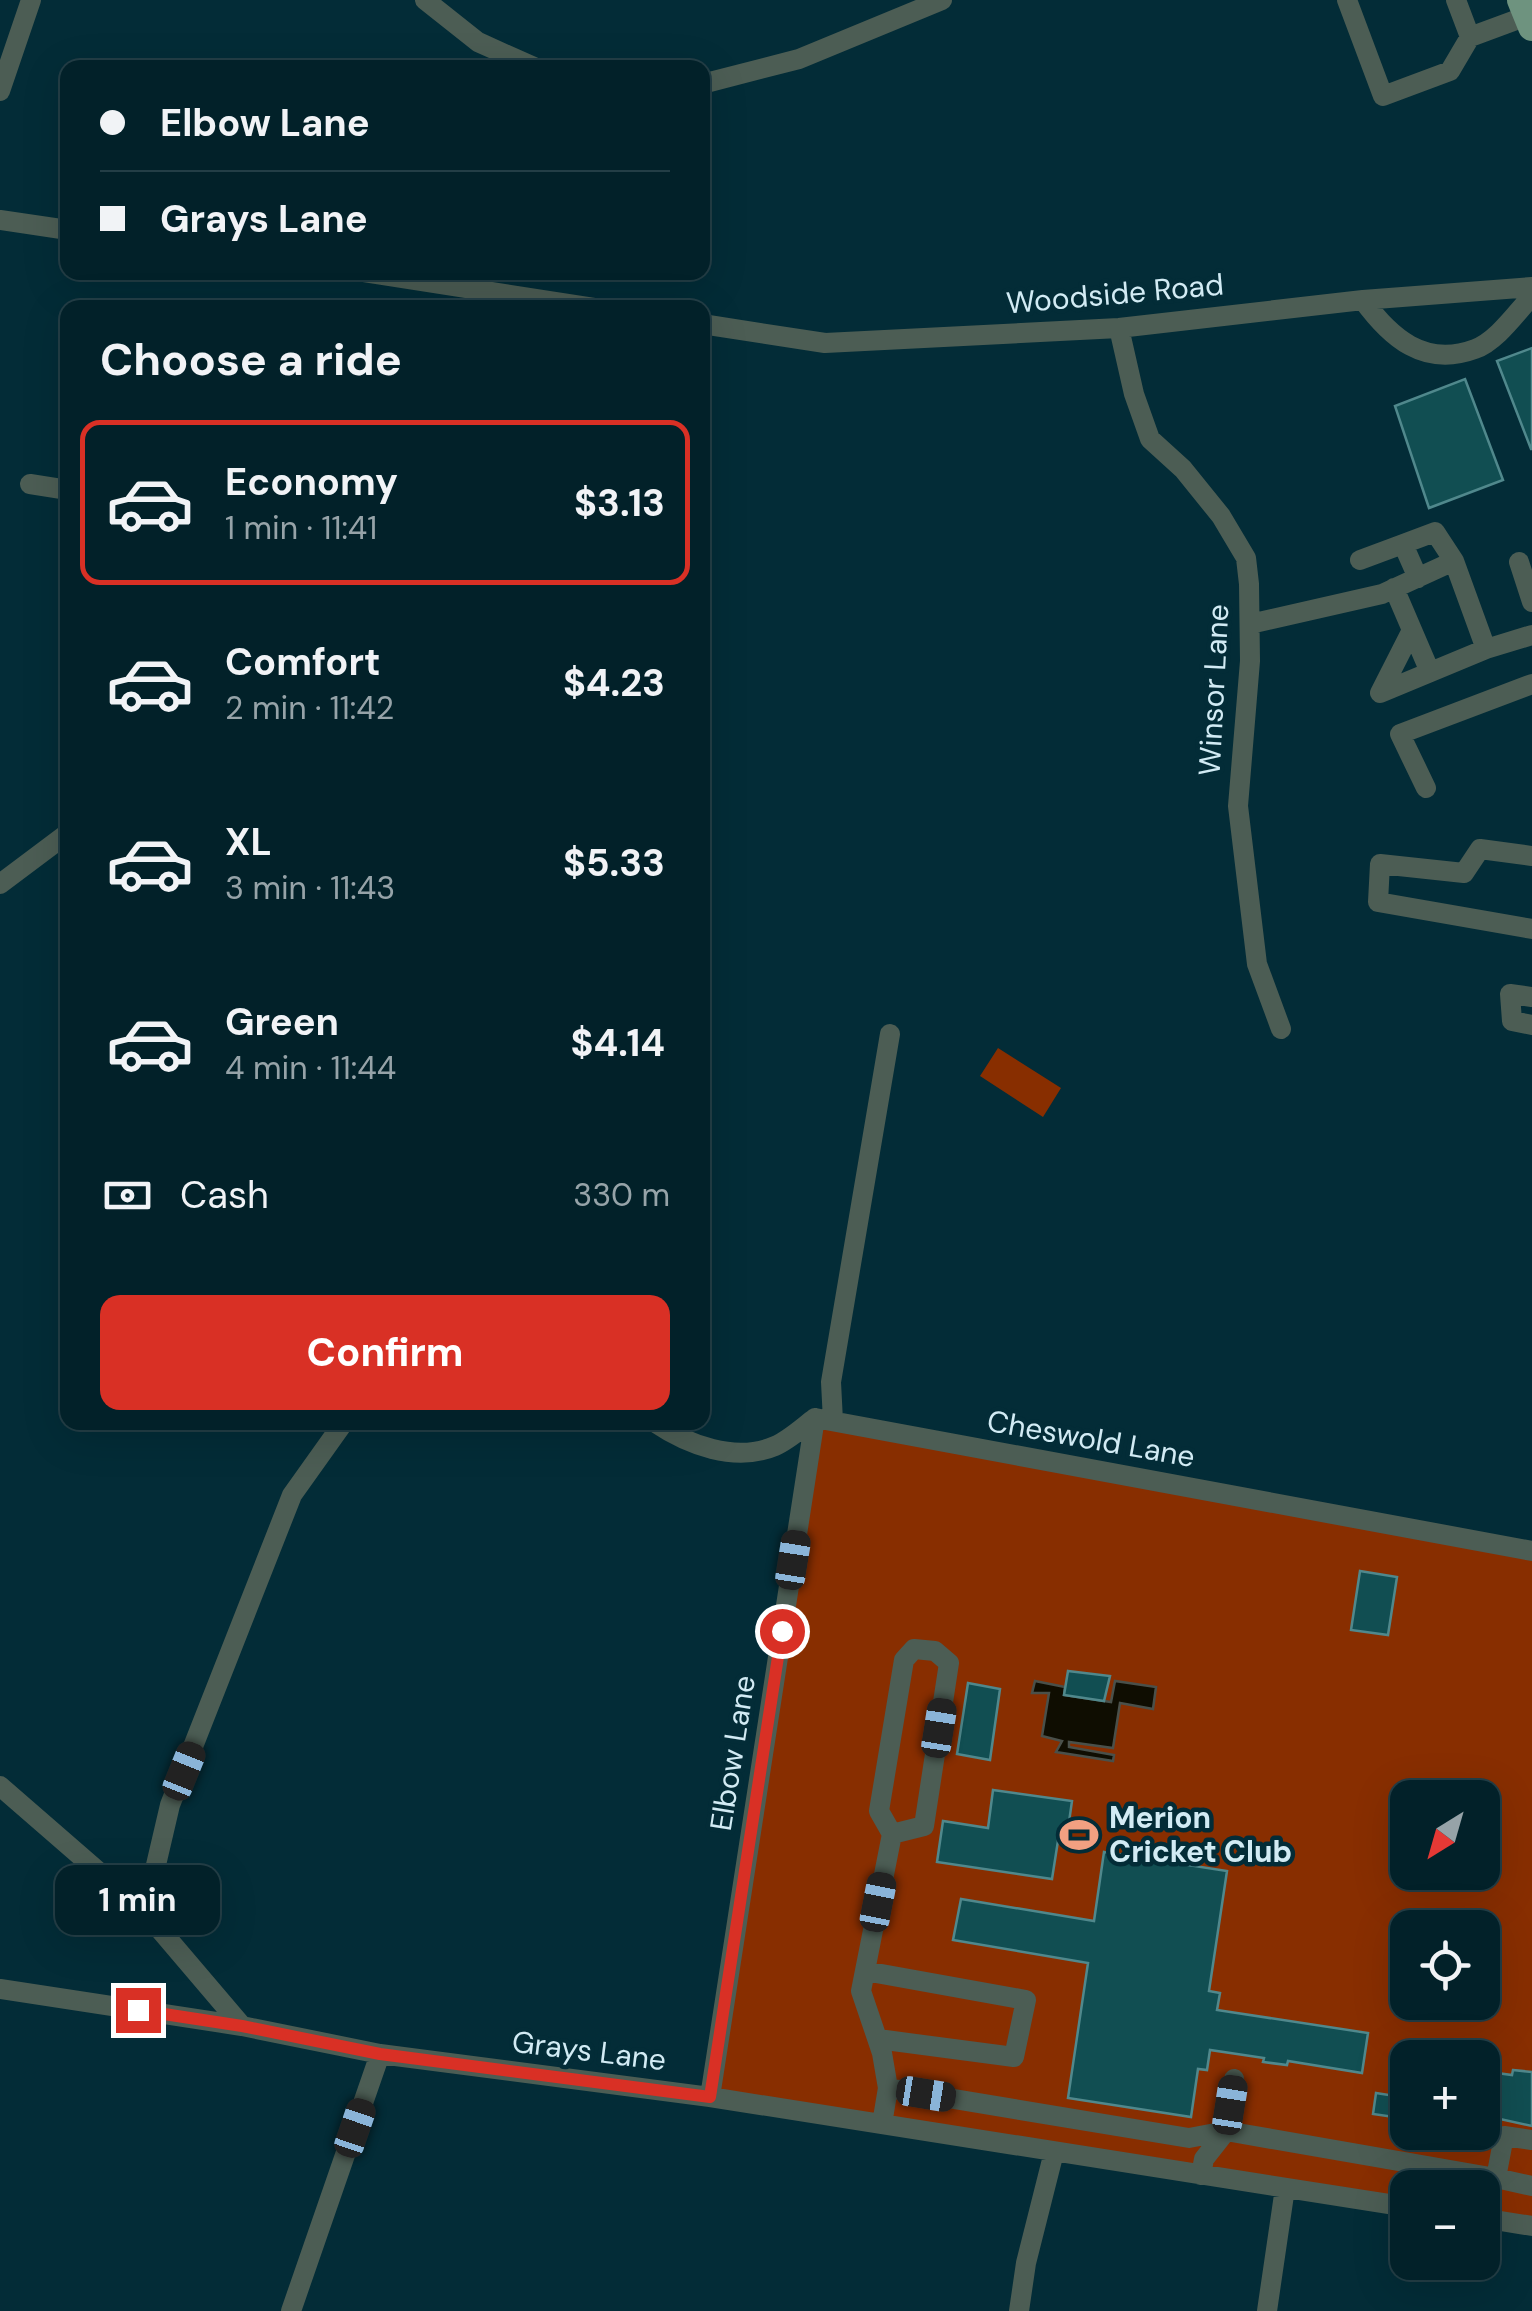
<!DOCTYPE html>
<html lang="en">
<head>
<meta charset="utf-8">
<style>
  body { margin:0; font-family:"DM Sans",sans-serif; background:#102e35; color:#f1f3f6; height:100vh; display:flex; flex-direction:column; font-size:38px; white-space:nowrap }
  * { box-sizing:border-box; margin:0 }
  p { font-size:32px; color:#96a3a8 }
  .icon { flex:none; width:55px; height:55px; fill:none; stroke:currentColor; stroke-width:2; stroke-linecap:round; stroke-linejoin:round }
  .map { position:relative; flex:1; overflow:hidden }
  .sheet { position:absolute; left:60px; top:300px; width:650px; height:1130px; display:flex; flex-direction:column; background:#022129; border-radius:20px; box-shadow:0 10px 40px #0002,0 0 0 2px #233e46 }
  .sheet>* { flex:none }
  .top-card { position:absolute; left:60px; top:60px; width:650px; height:220px; border-radius:20px; box-shadow:0 10px 40px #0002,0 0 0 2px #233e46; display:grid; align-content:center; height:220px; padding:0 40px; background:#022129 }
  .needle { width:65px; rotate:217deg }
  .buttons { position:absolute; left:1390px; top:1780px; display:grid; gap:20px }
  .buttons a { display:grid; place-items:center; width:110px; height:110px; border-radius:20px; background:#022129; box-shadow:0 10px 40px #0002,0 0 0 2px #233e46; font-size:50px }
  .end { position:absolute; width:45px; height:45px; margin:-22px; border:12px solid #d93025; background:#fff; box-shadow:0 0 0 5px #fff }
  .from { border-radius:50% }
  .bubble { position:absolute; height:70px; border-radius:20px; background:#022129; box-shadow:0 10px 40px #0002,0 0 0 2px #233e46; font-size:32px; font-weight:700; line-height:70px; text-align:center }
  .car { position:absolute; width:30px; height:60px; margin:-30px -15px; border-radius:12px; box-shadow:0 0 8px 2px #0007; background:linear-gradient(#222 24%,#8ab4d8 0 40%,#222 0 76%,#8ab4d8 0 86%,#222 0) }
  .top-card b { display:flex; align-items:center; gap:35px; height:95px; font-size:38px }
  .top-card b+b { border-top:2px solid #233e46 }
  .top-card i { width:25px; height:25px; background:#f1f3f6 }
  ul { padding:0; list-style:none }
  li { display:flex; align-items:center; gap:30px; height:165px; margin:0 20px 15px; padding:0 20px; border:5px solid transparent; border-radius:20px }
  li div { flex:1 }
  li b { display:block; font-size:38px }
  li em { font-style:normal; font-weight:700 }
  li.current { border-color:#d93025 }
  li>.icon { width:90px; height:90px; stroke-width:1.5 }
  h2 { padding:0 40px; font-size:45px; line-height:120px }
  .pay { display:flex; align-items:center; gap:25px; height:110px; padding:0 40px; font-size:38px }
  .pay p { margin-inline-start:auto }
  .button { display:flex; gap:20px; margin-top:auto; padding:20px 40px }
  .button a { flex:1; height:115px; border-radius:20px; background:#d93025; color:#fff; font-size:40px; font-weight:700; line-height:115px; text-align:center }
  .map>svg:first-child { display:block }
  .green { fill:#882e00; fill-rule:evenodd }
  .water { fill:#0f0d01; stroke:#4a504a; stroke-width:2.5 }
  .building { fill:#114e52; stroke:#50888c; stroke-width:2.5 }
  .lines { fill:none; stroke-linecap:round; stroke-linejoin:round }
  .minor { stroke:#4c5d54; stroke-width:20 }
  .major { stroke:#6e937f; stroke-width:28 }
  .route { stroke:#d93025; stroke-width:12 }
  .labels { text-anchor:middle; stroke-width:9; stroke-linejoin:round; paint-order:stroke }
  .street-label { font-size:30px; fill:#d2ebf4; stroke:#032c37 }
  .poi-label { font-size:30px; font-weight:bold; fill:#d2ebf4; stroke:#032c37; text-anchor:start }
</style>
</head>
<body>
<div class="map">
<svg width="1532" height="2311" viewBox="0 0 1532 2311">
  <rect width="100%" height="100%" fill="#032c37"/>
  <!-- green -->
  <path class="green" d="M998,1048L1061,1088L1043,1117L980,1076Z
    M815,1418L1532,1551V2223L1483,2216L1482,2188H1408L1407,2204L710,2097ZM1408,1798H1482V1872H1408ZM1408,1928H1482V2002H1408ZM1408,2058H1482V2132H1408Z"/>
  <!-- water -->
  <path class="water" d="M1035,1681L1065,1687L1064,1695L1111,1702L1115,1681L1156,1687L1153,1709L1120,1703L1113,1748L1069,1742V1747L1114,1755L1113,1761L1056,1752L1062,1741L1042,1736L1049,1693H1032Z"/>
  <!-- building -->
  <path class="building" d="M1532,348V449H1531L1497,361Z
    M1465,379L1503,480L1429,508L1395,406Z
    M1360,1571L1397,1577L1388,1635L1351,1630Z
    M1068,1671L1110,1676L1104,1701L1064,1695Z
    M968,1683L1000,1689L990,1760L957,1754Z
    M993,1790L1072,1801L1068,1829L1060,1828L1052,1879L937,1862L943,1821L988,1828Z
    M1104,1852L1227,1871L1209,1991L1220,1993L1217,2010L1368,2033L1362,2073L1288,2061L1287,2065L1263,2062L1264,2058L1210,2050L1207,2070L1198,2069L1191,2117L1068,2098L1088,1963L953,1940L961,1899L1094,1921Z
    M1513,2070L1532,2072V2126L1482,2115V2071L1512,2075Z
    M1376,2093L1408,2098V2119L1373,2114Z"/>
  <g class="lines">
    <!-- minor -->
    <path class="minor" d="M425,0L478,42L536,68
      M1347,0L1383,96L1450,71L1470,37L1527,16
      M1456,0L1470,37
      M702,84L799,59L942,0
      M0,91L31,0
      M0,220L68,230
      M364,272L594,308
      M1363,300C1390,337 1424,368 1475,349C1497,341 1516,313 1532,296
      M702,324L825,343L1119,328L1363,300L1532,287
      M1119,328L1134,394L1150,439L1183,469L1221,516L1246,558L1249,584L1250,661L1238,806L1257,964L1281,1029
      M30,484L68,490
      M1403,544L1435,532L1454,561
      M1360,560L1403,544L1418,578
      M1519,562L1532,602
      M1394,588L1412,630L1380,693L1486,649
      M1250,624L1382,594L1454,561L1486,649L1532,635
      M1412,630L1430,672
      M1426,788L1400,734L1532,684
      M1532,856L1480,849L1464,873L1380,864L1378,902L1532,929
      M0,884L68,833
      M1532,997L1510,994L1512,1021L1532,1025
      M833,1421L831,1382L890,1034
      M654,1422C688,1445 735,1463 775,1446C789,1440 803,1427 815,1418L1532,1551
      M0,1786L145,1912
      M865,1971L1026,2000L1014,2057L878,2039
      M0,1989L242,2026L380,2054L710,2097L1408,2207
      M242,2026L145,1912L170,1805L292,1495L344,1422
      M1234,2079L1226,2131L1496,2178
      M888,2088L1189,2138L1226,2131
      M710,2097L815,1418
      M882,2124L888,2088L882,2053L861,1991L892,1834L879,1811L904,1660L914,1649L935,1651L949,1663L924,1826L892,1834
      M1532,2140L1504,2136L1496,2178L1532,2186
      M1201,2175L1204,2159L1226,2131
      M1482,2218L1532,2226
      M291,2311L380,2054
      M1019,2311L1026,2263L1054,2152
      M1267,2311L1285,2188"/>
    <!-- major -->
    <path class="major" d="M1521,0L1532,27"/>
  </g>
  <g class="lines">
    <!-- route -->
    <path class="route" d="M138,2010L242,2026L380,2054L710,2097L782,1631"/>
  </g>
  <!-- icons -->
  <defs>
    <g id="stadium-bare" transform="scale(3)"><path d="M0-5a6.5 5 0 1 0 0 10a6.5 5 0 1 0 0-10ZM-3.5-1.8h7v3.6h-7Z" fill="#f2a081" stroke="#032c37" stroke-width="2.5" paint-order="stroke"/></g>
  </defs>
  <g fill-rule="evenodd">
    <use href="#stadium-bare" x="1079" y="1835"/>
  </g>
  <g class="labels">
    <!-- street labels -->
    <g class="street-label">
      <text transform="translate(1115 294) rotate(-5)" y="10">Woodside Road</text>
      <text transform="translate(1214 690) rotate(-87)" y="10">Winsor Lane</text>
      <text transform="translate(1091 1439) rotate(10)" y="10">Cheswold Lane</text>
      <text transform="translate(733 1753) rotate(-81)" y="10">Elbow Lane</text>
      <text transform="translate(589 2051) rotate(7)" y="10">Grays Lane</text>
    </g>
    <!-- poi labels -->
    <g class="poi-label">
      <text x="1109" y="1828">Merion<tspan x="1109" dy="34">Cricket Club</tspan></text>
    </g>
  </g>
</svg>
<div class="buttons">
<a><svg class="needle" viewBox="-14 -14 28 28"><path d="M0-13l5 13h-10z" fill="#e53935"/><path d="M0 13l5-13h-10z" fill="#96a3a8"/></svg></a>
<a><svg class="icon" aria-label="locate" viewBox="0 0 24 24"><circle cx="12" cy="12" r="6"/><path d="M12 2v4M12 18v4M2 12h4M18 12h4"/></svg></a>
<a>+</a>
<a>−</a>
</div>
<i class="end from" style="left:782px;top:1631px"></i>
<i class="end" style="left:138px;top:2010px"></i>
<div class="bubble" style="left:55px;top:1865px;width:165px">1 min</div>
<i class="car" style="left:793px;top:1560px;rotate:9deg"></i>
<i class="car" style="left:939px;top:1728px;rotate:9deg"></i>
<i class="car" style="left:184px;top:1771px;rotate:22deg"></i>
<i class="car" style="left:878px;top:1902px;rotate:11deg"></i>
<i class="car" style="left:926px;top:2094px;rotate:99deg"></i>
<i class="car" style="left:1230px;top:2105px;rotate:9deg"></i>
<i class="car" style="left:355px;top:2128px;rotate:19deg"></i>
<div class="top-card">
<b><i class="from"></i>Elbow Lane</b>
<b><i></i>Grays Lane</b>
</div>
<section class="sheet">
<h2>Choose a ride</h2>
<ul>
<li class="current"><svg class="icon" aria-label="car" viewBox="0 0 24 24"><path d="M5 17H2v-5l4-1 3-4h7l3 4 3 1v5h-3M9 17h6M6 11h13"/><circle cx="7" cy="17" r="2"/><circle cx="17" cy="17" r="2"/></svg><div><b>Economy</b><p>1 min · 11:41</p></div><em>$3.13</em></li>
<li><svg class="icon" aria-label="car" viewBox="0 0 24 24"><path d="M5 17H2v-5l4-1 3-4h7l3 4 3 1v5h-3M9 17h6M6 11h13"/><circle cx="7" cy="17" r="2"/><circle cx="17" cy="17" r="2"/></svg><div><b>Comfort</b><p>2 min · 11:42</p></div><em>$4.23</em></li>
<li><svg class="icon" aria-label="car" viewBox="0 0 24 24"><path d="M5 17H2v-5l4-1 3-4h7l3 4 3 1v5h-3M9 17h6M6 11h13"/><circle cx="7" cy="17" r="2"/><circle cx="17" cy="17" r="2"/></svg><div><b>XL</b><p>3 min · 11:43</p></div><em>$5.33</em></li>
<li><svg class="icon" aria-label="car" viewBox="0 0 24 24"><path d="M5 17H2v-5l4-1 3-4h7l3 4 3 1v5h-3M9 17h6M6 11h13"/><circle cx="7" cy="17" r="2"/><circle cx="17" cy="17" r="2"/></svg><div><b>Green</b><p>4 min · 11:44</p></div><em>$4.14</em></li>
</ul>
<div class="pay"><svg class="icon" aria-label="cash" viewBox="0 0 24 24"><path d="M3 7h18v10H3z"/><circle cx="12" cy="12" r="2"/></svg>Cash<p>330 m</p></div>
<div class="button"><a>Confirm</a></div>
</section>
</div>
</body>
</html>
